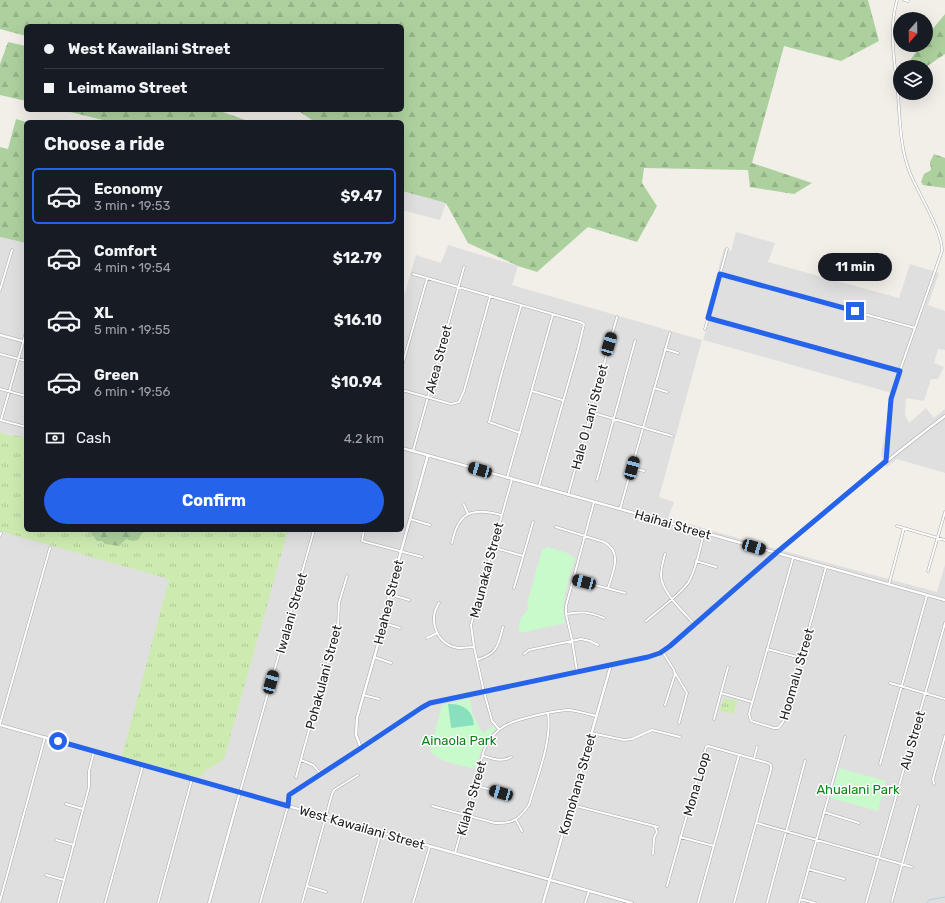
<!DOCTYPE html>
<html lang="en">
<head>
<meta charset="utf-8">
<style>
  body { margin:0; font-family:Rubik,sans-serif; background:#20242c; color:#f1f3f6; height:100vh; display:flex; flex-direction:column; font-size:15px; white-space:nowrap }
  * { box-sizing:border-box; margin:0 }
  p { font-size:13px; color:#9ea1a6 }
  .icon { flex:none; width:22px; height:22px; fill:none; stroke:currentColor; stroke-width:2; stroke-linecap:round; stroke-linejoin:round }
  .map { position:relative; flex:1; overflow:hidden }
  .sheet { position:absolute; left:24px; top:120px; width:380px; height:412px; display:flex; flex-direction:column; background:#171b24; border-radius:6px; box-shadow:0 4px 16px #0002 }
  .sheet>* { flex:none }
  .banner { position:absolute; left:24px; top:24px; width:380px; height:88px; border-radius:6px; box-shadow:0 4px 16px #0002; display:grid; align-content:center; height:88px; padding:0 20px; background:#171b24 }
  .needle { width:26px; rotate:200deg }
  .tools { position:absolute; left:893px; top:12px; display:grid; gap:8px }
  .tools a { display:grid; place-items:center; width:40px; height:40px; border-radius:50%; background:#171b24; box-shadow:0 4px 16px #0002; font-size:20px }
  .end { position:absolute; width:18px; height:18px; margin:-9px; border:5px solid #2563eb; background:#fff; box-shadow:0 0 0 2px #fff }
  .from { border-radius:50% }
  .bubble { position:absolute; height:28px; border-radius:14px; background:#171b24; box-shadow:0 4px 16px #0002; font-size:13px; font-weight:700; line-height:28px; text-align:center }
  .car { position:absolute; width:12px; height:24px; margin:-12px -6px; border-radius:5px; box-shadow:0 0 3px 1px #0007; background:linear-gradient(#222 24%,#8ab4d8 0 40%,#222 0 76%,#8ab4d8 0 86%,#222 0) }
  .banner b { display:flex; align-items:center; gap:14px; height:38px; font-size:15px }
  .banner b+b { border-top:1px solid #363941 }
  .banner i { width:10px; height:10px; background:#f1f3f6 }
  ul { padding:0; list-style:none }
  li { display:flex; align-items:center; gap:12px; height:56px; margin:0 8px 6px; padding:0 12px; border:2px solid transparent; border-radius:6px }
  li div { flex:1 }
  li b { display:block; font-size:15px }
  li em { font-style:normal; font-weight:700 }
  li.active { border-color:#2563eb }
  li>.icon { width:36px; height:36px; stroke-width:1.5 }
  h2 { padding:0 20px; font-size:18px; line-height:48px }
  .pay { display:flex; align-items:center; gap:10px; height:44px; padding:0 20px; font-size:15px }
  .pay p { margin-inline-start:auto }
  .primary-button { display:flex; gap:8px; margin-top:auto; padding:8px 20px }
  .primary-button a { flex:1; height:46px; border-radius:24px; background:#2563eb; color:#fff; font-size:16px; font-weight:700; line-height:46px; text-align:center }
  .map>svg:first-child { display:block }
  .residential { fill:#e0dfdf }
  .grass { fill:url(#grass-tufts) }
  .forest { fill:url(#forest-firs) }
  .park { fill:#c8facc }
  .pitch { fill:#88e0be }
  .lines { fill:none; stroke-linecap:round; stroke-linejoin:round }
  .stream { stroke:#aad3df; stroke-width:1 }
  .minor-casing { stroke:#a9a9a9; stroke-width:3 }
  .tertiary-casing { stroke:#a9a9a9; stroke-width:3.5 }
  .minor { stroke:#fff; stroke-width:2 }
  .tertiary { stroke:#fff; stroke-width:2.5 }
  .route { stroke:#2563eb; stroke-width:5 }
  .labels { text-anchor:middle; stroke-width:3; stroke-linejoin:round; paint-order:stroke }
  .street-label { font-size:13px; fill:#222; stroke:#fff }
  .park-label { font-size:13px; fill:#0c8416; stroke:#fff }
</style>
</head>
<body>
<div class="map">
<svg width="945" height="903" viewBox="0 0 945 903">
  <defs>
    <pattern id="grass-tufts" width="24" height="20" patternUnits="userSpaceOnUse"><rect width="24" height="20" fill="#cdebb0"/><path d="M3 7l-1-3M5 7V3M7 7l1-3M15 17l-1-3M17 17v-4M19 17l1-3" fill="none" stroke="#b0c997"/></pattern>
    <pattern id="forest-firs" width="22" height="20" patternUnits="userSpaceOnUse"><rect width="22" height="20" fill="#add19e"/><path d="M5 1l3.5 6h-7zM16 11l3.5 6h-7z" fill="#95b388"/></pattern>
  </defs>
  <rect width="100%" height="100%" fill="#f2efe9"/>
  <!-- residential -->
  <path class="residential" d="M402,191L446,203L440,220L402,210Z
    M736,232L775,243L768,262L899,298L910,264L939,273L928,305L945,311V350L938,349L934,363L944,367L938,379H931L924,401L906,398L905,415L909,423L926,408L934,418L945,409V473L897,459L887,467L881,454L892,393L703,340L709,320L705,318L724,249L731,251Z
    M0,237L26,243V530H402V303L416,255L441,263L448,245L518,266L512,285L702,340L659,497L674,502L668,518L773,548L937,592L945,565V903H0Z"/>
  <!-- grass -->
  <path class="grass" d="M0,432L6,435L26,437V530H288L224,759L209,769H206L203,776L196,777L122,756L169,579L0,531Z
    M724,698L738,701L737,705H736L733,714L719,711Z"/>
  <!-- forest -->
  <path class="forest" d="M0,0H868L879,41L841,61L784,46L752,163L812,183L794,194L750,187L748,170L644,168L642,183L657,206L637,242L588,227L537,272L518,266L468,243L446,203L402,191V122H315L297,110H402V26H26V36L0,29Z
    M945,14V54L926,67L914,66L912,67H906L920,45H926V37Z
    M8,42L26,46V101L0,95V64Z
    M62,110H217L251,122H111Z
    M16,119L26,122V243L0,237V147L8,149Z
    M934,154L945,158V188L923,185L921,182L924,174L931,170L930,162Z
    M81,530H146V532L142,533L138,540L133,541L126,539L119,546L105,544L102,541H97L91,533Z"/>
  <!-- park -->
  <path class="park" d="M548,547L565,552L575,558C569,580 560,601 565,623L520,633C516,622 523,616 529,608L527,603L542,550Z
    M470,698L473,716L483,733L493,726L495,729C484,741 480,753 476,769C461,765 440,763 430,751L442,705Z
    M839,768L886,781L878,811L831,798Z"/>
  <!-- pitch -->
  <path class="pitch" d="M448,704C462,703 473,710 474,725L452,728L451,727Z"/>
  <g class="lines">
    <!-- stream -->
    <path class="stream" d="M927,903L929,900L945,897"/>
    <!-- minor casing -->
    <g class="minor-casing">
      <path id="minor" d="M904,0L908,1
        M413,274L580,322L584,324L578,349L539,486
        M720,274L915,328
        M0,290L12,250
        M708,318L899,371
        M705,329L727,249
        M665,349L678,353
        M0,354L26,361
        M402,366L427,279
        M654,388L667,392
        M0,389L26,396
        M402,390L451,404L459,402L464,391L490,297
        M532,391L562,400
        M590,412L672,436
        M0,420L26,427
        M1,420L26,332
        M520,433L489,422L502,372L521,306
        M413,451L464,267
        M886,461L890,404L892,393L942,251C943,232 918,193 910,173C900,148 900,120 898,94C896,71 891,47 893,24C893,16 895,8 897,0
        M632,468L644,471
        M507,478L553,314
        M597,480L635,341
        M568,495L617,317
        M464,505L468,514
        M620,509L670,333
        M410,519L430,525
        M897,526L945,540
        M556,527L604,542C623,552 613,572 608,588
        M364,530L362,541L422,557
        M0,536L1,533
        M452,543C458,512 472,507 501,515
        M492,547L523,556
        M665,554C663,561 661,569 661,576C662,593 684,612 695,625
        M793,558L749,714L751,721L774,728H778L783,722L826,567
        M696,561L716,567
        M928,571L945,512
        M573,579L625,593
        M889,584L904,528
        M514,588L533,522
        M389,594L409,600
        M439,603C428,620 436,644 458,648C463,648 469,647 474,647
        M566,614C580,611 590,612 604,618
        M646,621C659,610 678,596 688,583C696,571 700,548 704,533
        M384,623L400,628
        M427,638L437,633
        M767,649L801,658
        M662,651L674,670L675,674L665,705
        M524,654L529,650L581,639L590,641L598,645
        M374,657L391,663
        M477,660C498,653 498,646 503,627
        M577,671L572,640L566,614V606L594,502
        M675,673L687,693L679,723
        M890,683L945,699
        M721,693L752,702
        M363,695L379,699
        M714,719L728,667
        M0,724L50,548
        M499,729L492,721L484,692L474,647L471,625L512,479
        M591,733L624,740L632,739L652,730L680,737
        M483,756C492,758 502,763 511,757
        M754,759L757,747
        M301,760L313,765L321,774
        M880,764L927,595
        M296,777L338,626L339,603L347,576
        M934,784L933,779L945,736
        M474,785L501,793
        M240,792L314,530
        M66,804L83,809
        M572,805L658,827
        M432,806L495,823C513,824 519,819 529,805C537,777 552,742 548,713
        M824,812L859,823
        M516,820L522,831
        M757,823L912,867
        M680,837L714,846
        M56,840L74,845
        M455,853L484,750C496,724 513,721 538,715C548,713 559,710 569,710C578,711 587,714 596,716
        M653,854L654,838L657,832L655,827
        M808,869L844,879
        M46,875L64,880
        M307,886L326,892
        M667,886L706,747L708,746L768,763L771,765V769L734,903
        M800,899L815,903
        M0,901L45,737
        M892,901L918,806
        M58,903L89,787V771L94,751
        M105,903L143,765
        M158,903L192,779
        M260,903L288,806
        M302,903L332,794L334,790L358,775
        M362,903L381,832
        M413,903L430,846
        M585,903L589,891
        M698,903L739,755
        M767,903L805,761
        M799,903L845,737
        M866,903L945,623"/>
    </g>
    <!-- tertiary casing -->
    <g class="tertiary-casing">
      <path id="tertiary" d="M0,335L26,342
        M402,448L945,600
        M0,725L632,903
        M361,748L356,735L357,718L382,630L389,594L428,455
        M288,806L289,795L291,793L361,748L421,708L430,703L648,657L660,653L670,646C761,568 849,488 945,416
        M209,903L240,792
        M543,903L611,665"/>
    </g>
    <!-- minor -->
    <use href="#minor" class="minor"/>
    <!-- tertiary -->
    <use href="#tertiary" class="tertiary"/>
  </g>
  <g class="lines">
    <!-- route -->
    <path class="route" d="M58,741L288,806L289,795L292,793L361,748L421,708L430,703L648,657L660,653L670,646L776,553L886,461L891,399L900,371L708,318L720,274L855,311"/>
  </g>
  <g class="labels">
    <!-- street labels -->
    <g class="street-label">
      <text transform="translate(438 359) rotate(-75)" y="5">Akea Street</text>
      <text transform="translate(589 417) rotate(-75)" y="5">Hale O Lani Street</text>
      <text transform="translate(673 524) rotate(16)" y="5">Haihai Street</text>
      <text transform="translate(486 570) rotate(-75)" y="5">Maunakai Street</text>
      <text transform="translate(388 602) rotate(-76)" y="5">Heahea Street</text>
      <text transform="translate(291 613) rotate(-74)" y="5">Iwalani Street</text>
      <text transform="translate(796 674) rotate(-74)" y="5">Hoomalu Street</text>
      <text transform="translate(323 677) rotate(-75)" y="5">Pohakulani Street</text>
      <text transform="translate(912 740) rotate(-74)" y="5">Alu Street</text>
      <text transform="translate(577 784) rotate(-74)" y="5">Komohana Street</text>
      <text transform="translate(696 784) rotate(-74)" y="5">Mona Loop</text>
      <text transform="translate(471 798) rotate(-74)" y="5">Kilaha Street</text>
      <text transform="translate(362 827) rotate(16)" y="5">West Kawailani Street</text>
    </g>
    <!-- park labels -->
    <g class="park-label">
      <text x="459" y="745">Ainaola Park</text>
      <text x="858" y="794">Ahualani Park</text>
    </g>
  </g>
</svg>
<div class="tools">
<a><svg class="needle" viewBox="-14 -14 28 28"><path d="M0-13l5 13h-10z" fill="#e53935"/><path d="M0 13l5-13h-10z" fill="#9ea1a6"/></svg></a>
<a><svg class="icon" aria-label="layers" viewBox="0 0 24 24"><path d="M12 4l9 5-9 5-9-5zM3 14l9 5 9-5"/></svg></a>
</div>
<i class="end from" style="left:58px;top:741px"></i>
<i class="end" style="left:855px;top:311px"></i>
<div class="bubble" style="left:818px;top:253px;width:74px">11 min</div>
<i class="car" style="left:609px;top:344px;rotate:16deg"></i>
<i class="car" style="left:632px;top:468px;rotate:15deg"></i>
<i class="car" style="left:480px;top:470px;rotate:286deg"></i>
<i class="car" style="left:754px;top:547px;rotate:106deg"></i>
<i class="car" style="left:584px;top:582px;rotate:285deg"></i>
<i class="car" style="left:271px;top:682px;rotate:16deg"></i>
<i class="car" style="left:501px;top:793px;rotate:286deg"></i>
<div class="banner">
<b><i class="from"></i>West Kawailani Street</b>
<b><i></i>Leimamo Street</b>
</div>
<section class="sheet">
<h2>Choose a ride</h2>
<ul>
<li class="active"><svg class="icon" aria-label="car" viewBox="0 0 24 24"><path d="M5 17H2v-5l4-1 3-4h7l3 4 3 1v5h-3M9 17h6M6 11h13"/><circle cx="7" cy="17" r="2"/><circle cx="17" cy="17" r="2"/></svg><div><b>Economy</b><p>3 min · 19:53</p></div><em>$9.47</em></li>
<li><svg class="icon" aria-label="car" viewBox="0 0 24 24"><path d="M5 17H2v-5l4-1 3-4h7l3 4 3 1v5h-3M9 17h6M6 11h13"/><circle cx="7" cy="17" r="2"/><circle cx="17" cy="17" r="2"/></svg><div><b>Comfort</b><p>4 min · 19:54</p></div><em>$12.79</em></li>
<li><svg class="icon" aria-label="car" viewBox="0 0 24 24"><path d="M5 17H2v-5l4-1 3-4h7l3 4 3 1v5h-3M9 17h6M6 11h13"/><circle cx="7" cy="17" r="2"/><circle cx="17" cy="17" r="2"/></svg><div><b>XL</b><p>5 min · 19:55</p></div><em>$16.10</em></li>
<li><svg class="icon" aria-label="car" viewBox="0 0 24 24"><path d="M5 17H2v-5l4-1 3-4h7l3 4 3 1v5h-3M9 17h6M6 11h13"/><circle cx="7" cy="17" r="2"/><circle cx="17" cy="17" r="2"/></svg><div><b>Green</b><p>6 min · 19:56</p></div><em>$10.94</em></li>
</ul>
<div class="pay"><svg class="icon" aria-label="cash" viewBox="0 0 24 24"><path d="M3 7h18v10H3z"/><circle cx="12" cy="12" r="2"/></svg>Cash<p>4.2 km</p></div>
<div class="primary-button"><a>Confirm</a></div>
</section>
</div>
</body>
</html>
